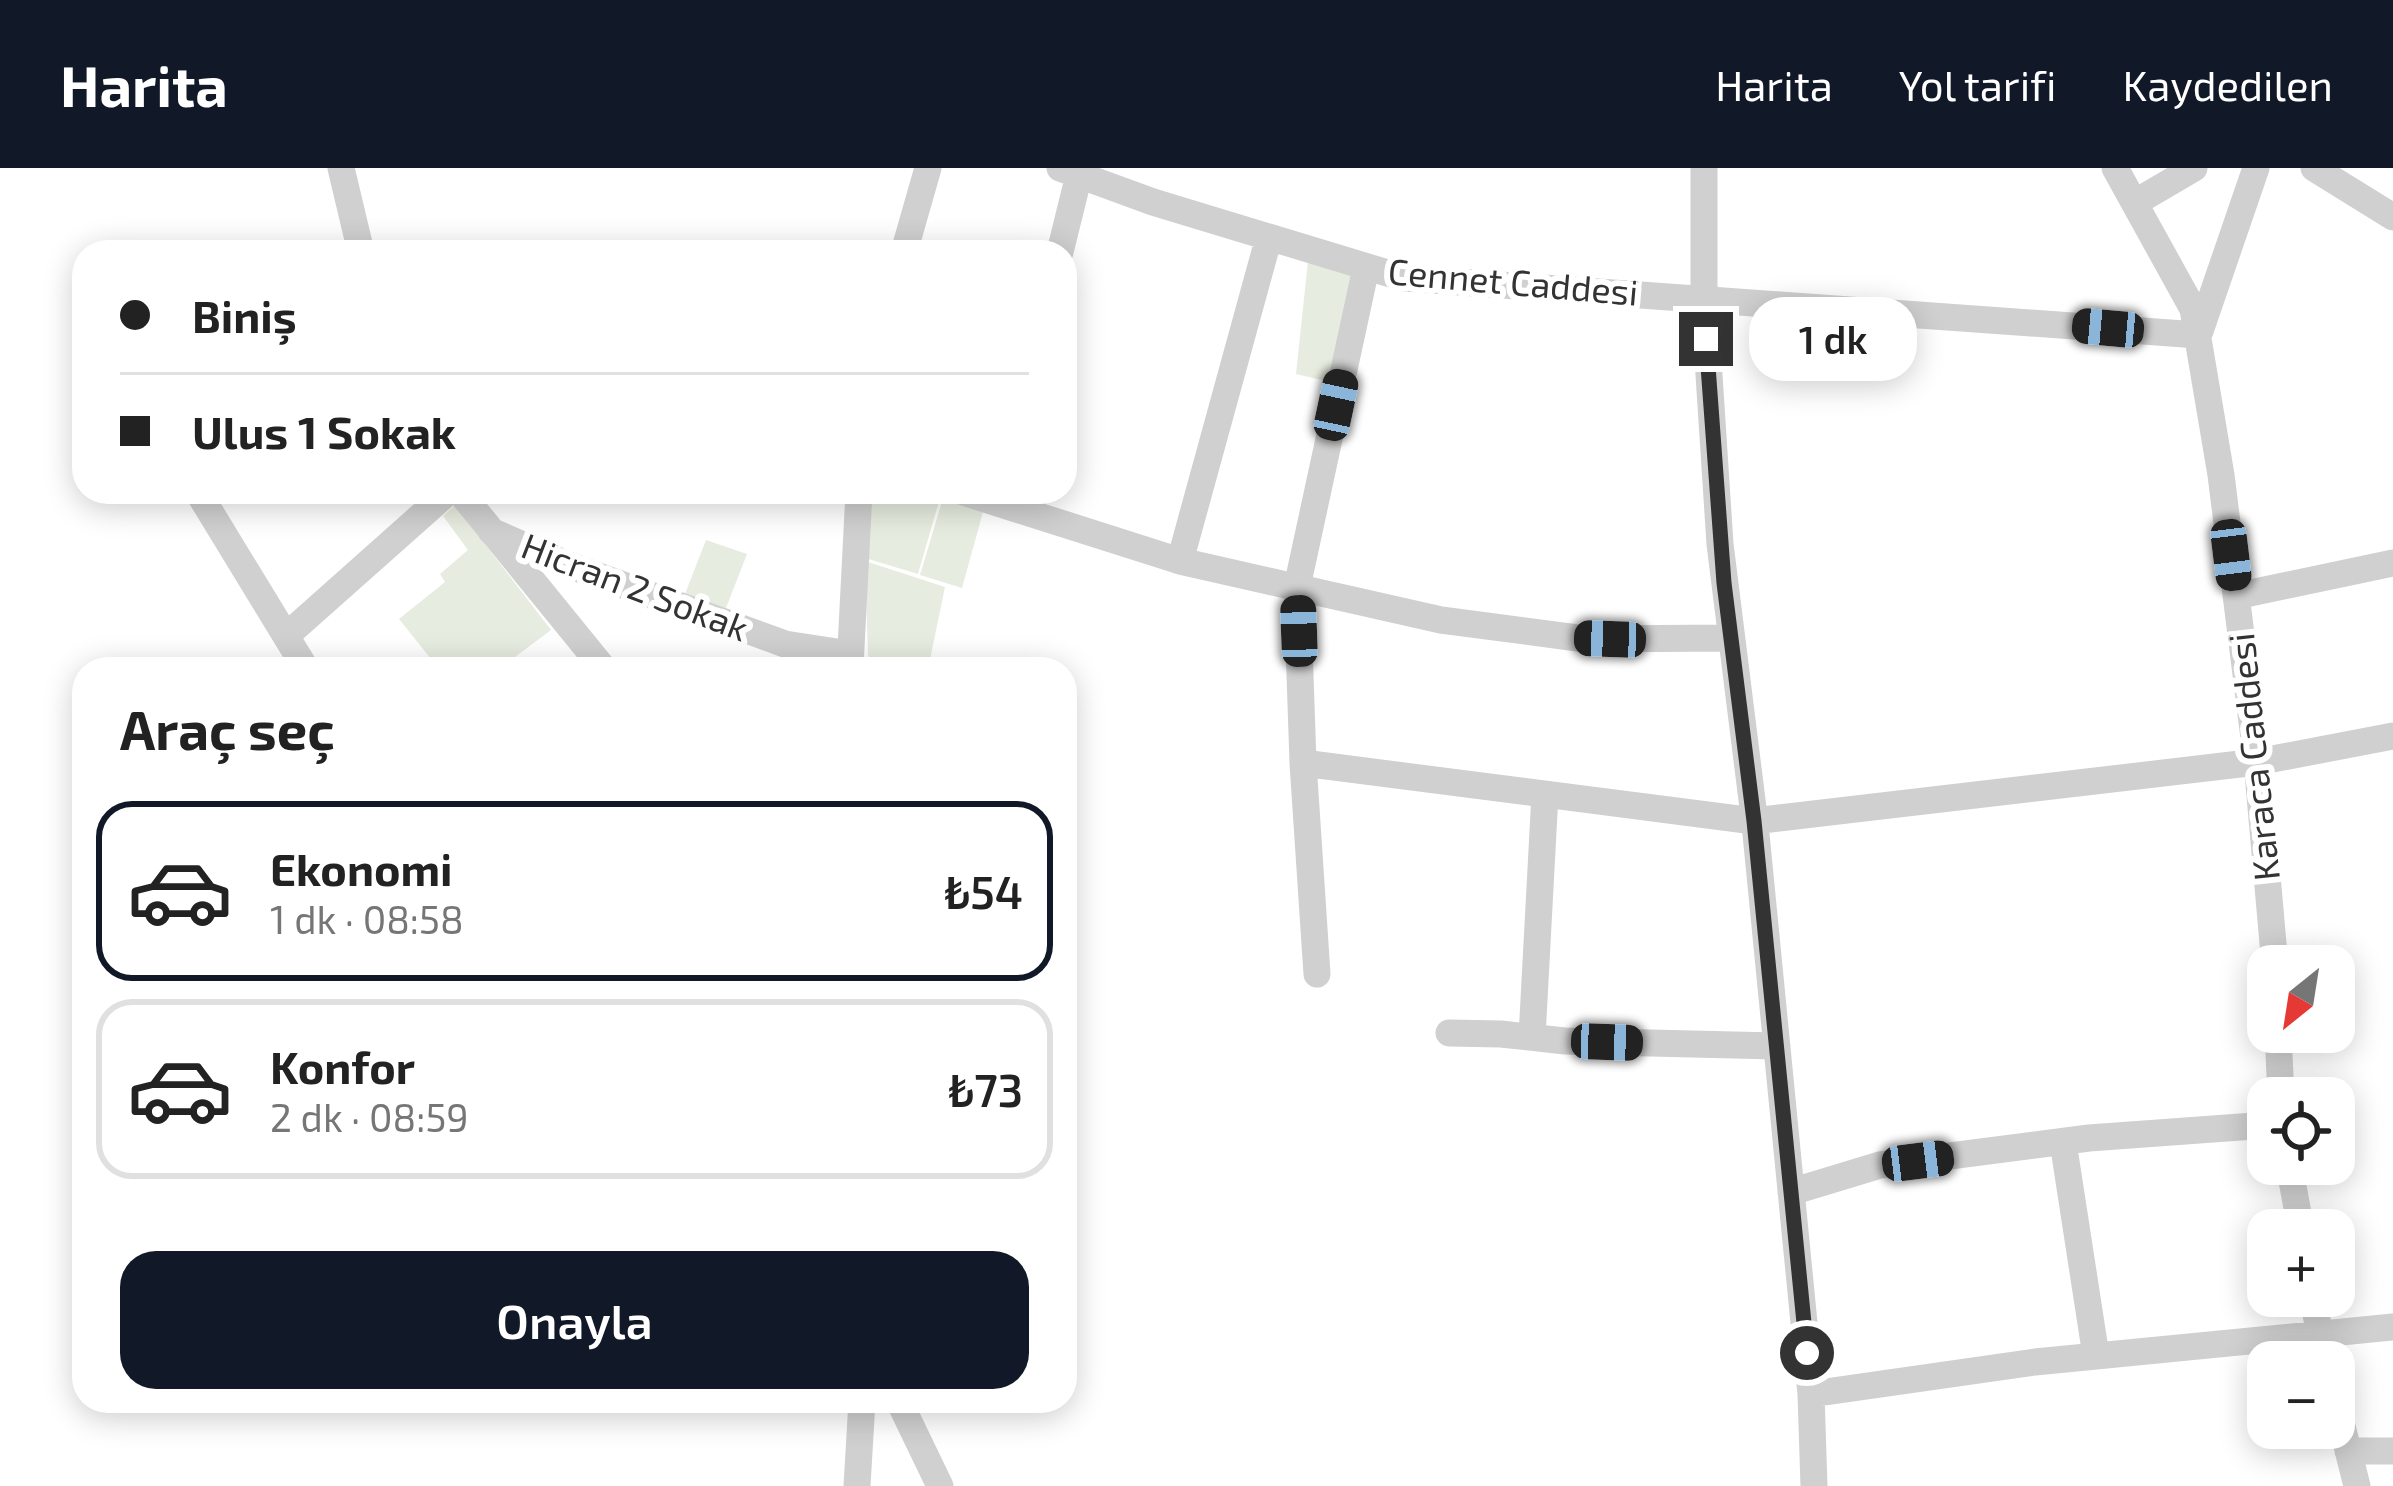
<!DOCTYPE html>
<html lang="tr">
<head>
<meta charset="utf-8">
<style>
  body { margin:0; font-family:"Exo 2",sans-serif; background:#f6f6f6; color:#222; height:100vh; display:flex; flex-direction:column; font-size:45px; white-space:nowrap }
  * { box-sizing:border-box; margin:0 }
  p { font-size:39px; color:#767676 }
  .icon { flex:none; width:66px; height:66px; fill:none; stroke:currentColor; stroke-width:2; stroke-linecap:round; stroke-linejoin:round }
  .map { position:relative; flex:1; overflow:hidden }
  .side { position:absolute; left:72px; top:489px; width:1005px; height:756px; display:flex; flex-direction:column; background:#fff; border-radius:36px; box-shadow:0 6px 30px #0003 }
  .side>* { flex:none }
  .top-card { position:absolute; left:72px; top:72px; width:1005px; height:264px; border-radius:36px; box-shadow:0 6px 30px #0003; display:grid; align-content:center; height:264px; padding:0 48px; background:#fff }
  .needle { width:78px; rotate:210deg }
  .tools { position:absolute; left:2247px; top:777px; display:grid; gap:24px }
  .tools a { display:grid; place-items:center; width:108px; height:108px; border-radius:24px; background:#fff; box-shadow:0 6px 30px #0003; font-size:60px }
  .end { position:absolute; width:54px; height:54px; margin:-27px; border:15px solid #333; background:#fff; box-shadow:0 0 0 6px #fff }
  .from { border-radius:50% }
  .bubble { position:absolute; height:84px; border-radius:36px; background:#fff; box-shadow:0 6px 30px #0003; font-size:39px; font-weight:600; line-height:84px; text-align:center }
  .car { position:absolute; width:36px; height:72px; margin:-36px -18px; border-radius:15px; box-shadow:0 0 9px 3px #0007; background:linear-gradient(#222 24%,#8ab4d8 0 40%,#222 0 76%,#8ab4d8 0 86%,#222 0) }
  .top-card b { display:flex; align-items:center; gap:42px; height:114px; font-size:45px }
  .top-card b+b { border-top:3px solid #e0e0e0 }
  .top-card i { width:30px; height:30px; background:#222 }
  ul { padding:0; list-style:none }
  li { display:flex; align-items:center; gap:36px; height:180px; margin:0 24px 18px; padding:0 24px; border:6px solid #e0e0e0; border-radius:36px }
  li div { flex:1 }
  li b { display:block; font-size:45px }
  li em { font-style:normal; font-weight:600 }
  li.current { border-color:#111827 }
  li>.icon { width:108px; height:108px; stroke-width:1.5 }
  h2 { padding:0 48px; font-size:54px; line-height:144px }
  .action { display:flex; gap:24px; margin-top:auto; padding:24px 48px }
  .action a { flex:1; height:138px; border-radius:36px; background:#111827; color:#fff; font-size:48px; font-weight:600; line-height:138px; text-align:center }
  header { display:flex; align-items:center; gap:72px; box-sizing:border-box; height:168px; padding:0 60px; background:#111827; color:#fff }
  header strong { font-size:57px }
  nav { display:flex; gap:66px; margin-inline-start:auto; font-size:42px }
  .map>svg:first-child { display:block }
  .green { fill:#e6ecdf }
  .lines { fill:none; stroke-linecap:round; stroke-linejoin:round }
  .minor { stroke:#d0d0d0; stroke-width:27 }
  .route { stroke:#333; stroke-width:15 }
  .labels { text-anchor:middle; stroke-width:12; stroke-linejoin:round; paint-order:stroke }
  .street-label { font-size:36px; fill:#333; stroke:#fff }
</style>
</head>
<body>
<header>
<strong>Harita</strong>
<nav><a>Harita</a><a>Yol tarifi</a><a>Kaydedilen</a></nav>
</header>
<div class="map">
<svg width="2393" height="1318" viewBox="0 0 2393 1318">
  <rect width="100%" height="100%" fill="#fff"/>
  <!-- green -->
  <path class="green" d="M1308,93L1357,108L1334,215L1296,206Z
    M870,324H917L940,330L918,406L865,390Z
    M943,330L983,344L962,420L920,407Z
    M455,337L551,462L499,501H439L399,451L445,414L440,406L468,382L443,348Z
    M706,372L747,386L726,440L685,426Z
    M865,393L945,419L928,501L875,498L868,487Z"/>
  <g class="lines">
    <!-- minor -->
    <path class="minor" d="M341,0L361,84
      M1060,0L1153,34L1404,110L2198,167
      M1704,0V130L1720,376L1755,656L1811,1226L1814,1318
      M2115,0L2193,141L2221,307L2257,594L2275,798
      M2314,0L2393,49
      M2136,34L2194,0
      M904,84L928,0
      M1060,84L1079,7
      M2200,163L2256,0
      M198,324L306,501
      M460,324L604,501
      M963,324L1180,393L1441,452L1585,471L1730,470
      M491,363L571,398L785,476L850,486
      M1180,393L1269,69
      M2236,428L2393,395
      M286,468L448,324
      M850,499L859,324
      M1303,595L1754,653L2257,594L2393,568
      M1317,806L1303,595L1297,419L1366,100
      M2278,864L2281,930
      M1449,865L1501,866L1565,873L1777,878
      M1532,869L1545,626
      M2063,974L2096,1188
      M2289,996L2301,1062
      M1791,1024L1880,997L2089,970L2268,957
      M2312,1128L2326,1194
      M1811,1226L2035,1194L2393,1159
      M2334,1226L2357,1318
      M899,1233L940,1318
      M2348,1283H2393
      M857,1318L862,1233"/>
  </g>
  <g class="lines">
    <!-- route -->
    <path class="route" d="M1706,171L1724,415L1754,653L1807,1185"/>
  </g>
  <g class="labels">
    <!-- street labels -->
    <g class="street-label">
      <text transform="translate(1513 114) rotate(5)" y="13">Cennet Caddesi</text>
      <text transform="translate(635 419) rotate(21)" y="13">Hicran 2 Sokak</text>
      <text transform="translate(2254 589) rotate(-96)" y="13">Karaca Caddesi</text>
    </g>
  </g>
</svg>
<div class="tools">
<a><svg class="needle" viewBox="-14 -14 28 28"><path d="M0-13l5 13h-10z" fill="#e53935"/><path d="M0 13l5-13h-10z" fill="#767676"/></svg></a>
<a><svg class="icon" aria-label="locate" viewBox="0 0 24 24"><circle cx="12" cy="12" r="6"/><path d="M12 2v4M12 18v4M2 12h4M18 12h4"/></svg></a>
<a>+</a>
<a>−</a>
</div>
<i class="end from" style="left:1807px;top:1185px"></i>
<i class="end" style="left:1706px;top:171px"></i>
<div class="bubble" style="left:1749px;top:129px;width:168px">1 dk</div>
<i class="car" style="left:2108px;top:160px;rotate:275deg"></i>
<i class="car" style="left:1336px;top:237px;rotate:12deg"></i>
<i class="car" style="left:2231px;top:387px;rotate:173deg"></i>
<i class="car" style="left:1299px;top:463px;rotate:358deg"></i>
<i class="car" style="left:1610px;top:471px;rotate:272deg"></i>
<i class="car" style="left:1607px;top:874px;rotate:92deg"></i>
<i class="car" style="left:1918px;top:993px;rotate:83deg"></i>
<div class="top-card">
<b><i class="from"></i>Biniş</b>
<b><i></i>Ulus 1 Sokak</b>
</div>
<section class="side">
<h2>Araç seç</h2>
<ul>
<li class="current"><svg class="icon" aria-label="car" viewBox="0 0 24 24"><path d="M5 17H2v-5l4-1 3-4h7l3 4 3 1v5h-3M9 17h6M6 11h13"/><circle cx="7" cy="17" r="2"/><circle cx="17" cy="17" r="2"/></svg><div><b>Ekonomi</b><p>1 dk · 08:58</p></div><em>₺54</em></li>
<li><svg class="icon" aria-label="car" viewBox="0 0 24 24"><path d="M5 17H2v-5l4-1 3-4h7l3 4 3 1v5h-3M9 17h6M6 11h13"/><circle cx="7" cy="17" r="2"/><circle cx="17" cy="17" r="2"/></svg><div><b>Konfor</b><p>2 dk · 08:59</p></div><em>₺73</em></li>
</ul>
<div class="action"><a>Onayla</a></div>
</section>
</div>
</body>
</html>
